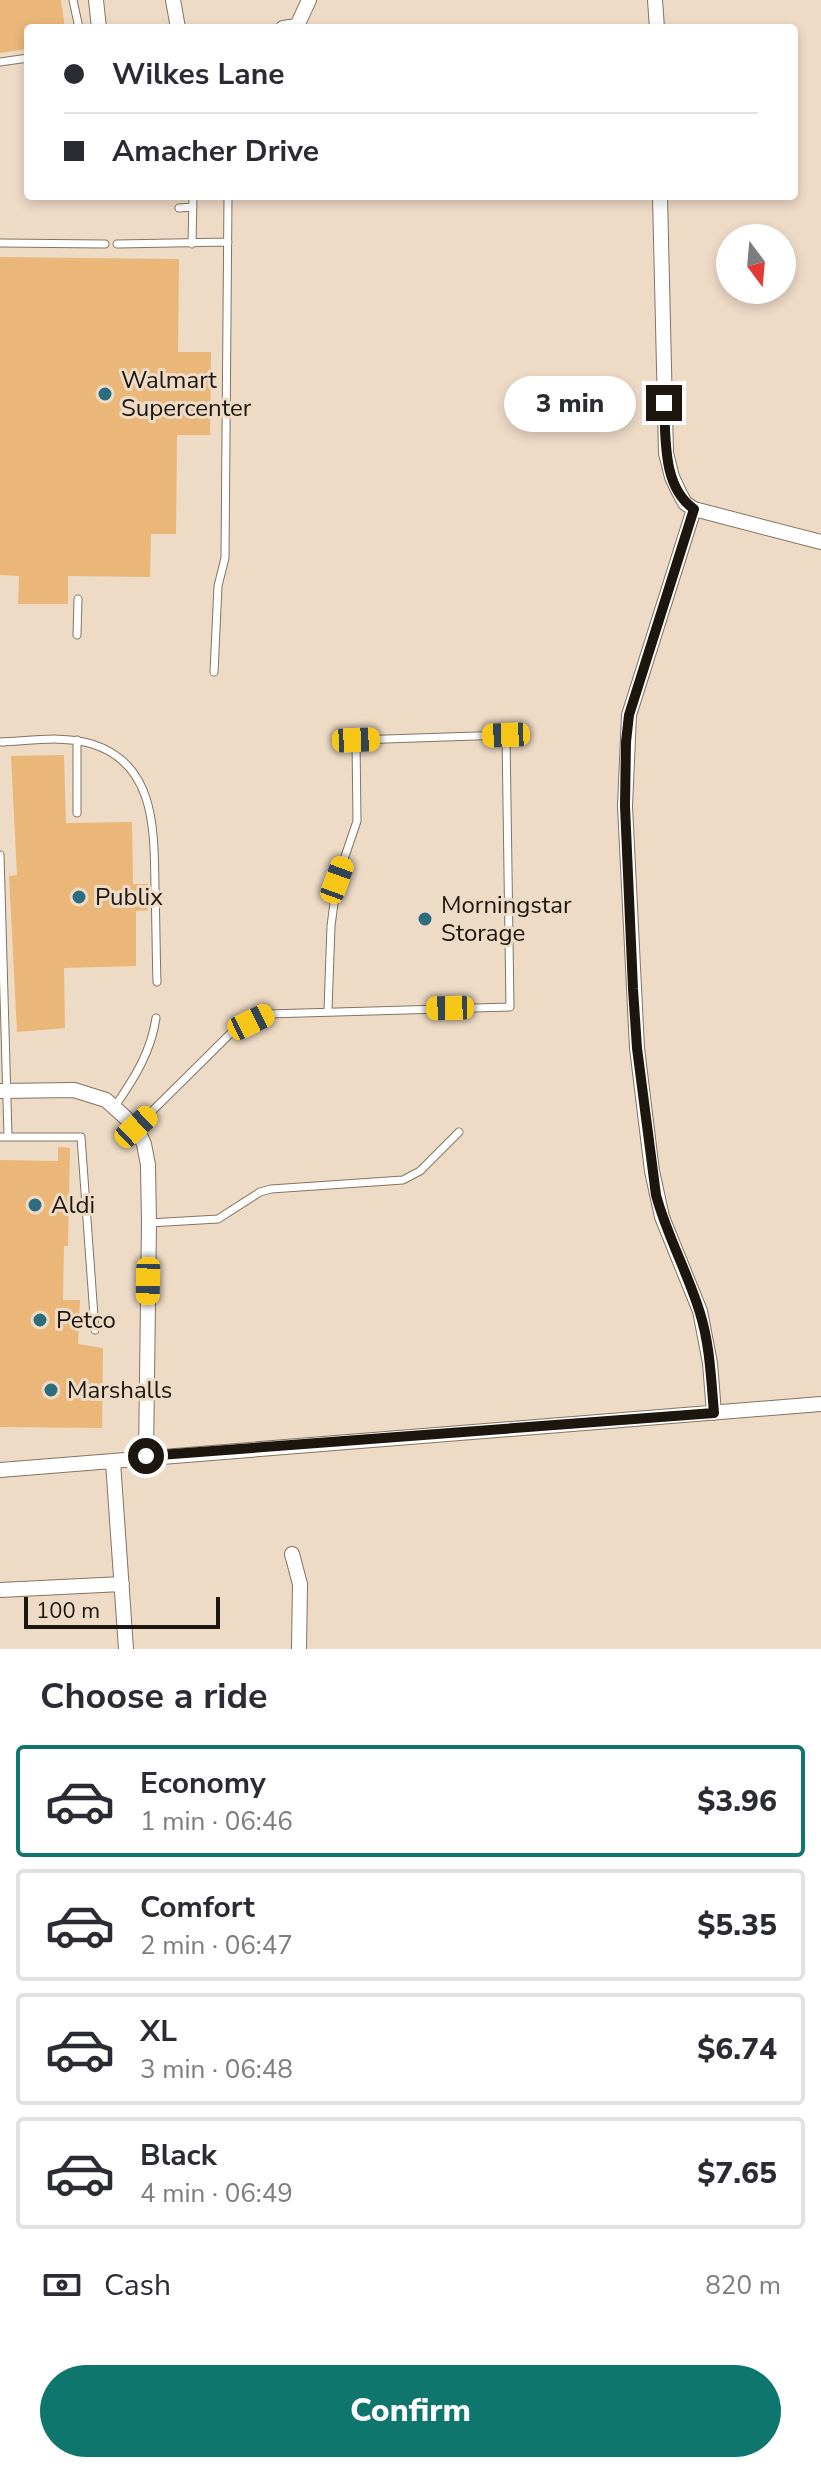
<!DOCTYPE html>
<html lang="en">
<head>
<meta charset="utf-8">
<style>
  body { margin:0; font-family:"Nunito Sans",sans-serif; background:#f2f2f3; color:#2b2b33; height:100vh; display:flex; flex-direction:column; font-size:30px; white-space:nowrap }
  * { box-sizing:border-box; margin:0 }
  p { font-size:26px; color:#7c7c81 }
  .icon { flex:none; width:44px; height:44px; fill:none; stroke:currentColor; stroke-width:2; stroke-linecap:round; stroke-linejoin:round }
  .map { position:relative; height:1649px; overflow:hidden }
  .sheet { display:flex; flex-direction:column; background:#fff; flex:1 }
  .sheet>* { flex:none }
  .guide { position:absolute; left:24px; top:24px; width:774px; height:176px; border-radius:8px; box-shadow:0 4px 12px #0003; display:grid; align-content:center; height:176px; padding:0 40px; background:#fff }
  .needle { width:52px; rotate:164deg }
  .tools { position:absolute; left:716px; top:224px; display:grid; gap:16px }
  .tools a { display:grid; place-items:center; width:80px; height:80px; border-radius:50%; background:#fff; box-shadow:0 4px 12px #0003; font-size:40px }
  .scale { position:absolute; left:24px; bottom:20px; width:196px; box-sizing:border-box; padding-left:8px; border:4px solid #1c160e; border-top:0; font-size:22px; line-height:28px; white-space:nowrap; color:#1c160e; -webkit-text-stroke:6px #eedbc6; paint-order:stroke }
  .end { position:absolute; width:36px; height:36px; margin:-18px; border:10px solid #1c160e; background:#fff; box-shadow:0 0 0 4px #fff }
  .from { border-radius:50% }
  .bubble { position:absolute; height:56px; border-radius:28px; background:#fff; box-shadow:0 4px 12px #0003; font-size:26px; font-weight:800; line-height:56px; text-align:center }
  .car { position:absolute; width:24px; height:48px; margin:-24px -12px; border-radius:10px; box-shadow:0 0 6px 2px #0007; background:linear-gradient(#f5c518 24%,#345 0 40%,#f5c518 0 76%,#345 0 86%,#f5c518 0) }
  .guide b { display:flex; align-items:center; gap:28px; height:76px; font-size:30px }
  .guide b+b { border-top:2px solid #e1e1e2 }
  .guide i { width:20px; height:20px; background:#2b2b33 }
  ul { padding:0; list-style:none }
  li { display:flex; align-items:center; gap:24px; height:112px; margin:0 16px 12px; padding:0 24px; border:4px solid #e1e1e2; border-radius:8px }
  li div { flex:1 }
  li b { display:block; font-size:30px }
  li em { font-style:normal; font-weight:800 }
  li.current { border-color:#0f766e }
  li>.icon { width:72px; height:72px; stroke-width:1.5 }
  h2 { padding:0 40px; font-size:36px; line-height:96px }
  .pay { display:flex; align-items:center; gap:20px; height:88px; padding:0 40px; font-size:30px }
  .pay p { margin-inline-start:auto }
  .action { display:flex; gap:16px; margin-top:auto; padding:16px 40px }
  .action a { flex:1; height:92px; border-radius:48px; background:#0f766e; color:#fff; font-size:32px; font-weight:800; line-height:92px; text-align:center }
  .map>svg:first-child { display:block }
  .building { fill:#eab779 }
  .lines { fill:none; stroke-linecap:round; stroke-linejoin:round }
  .service-casing { stroke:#847460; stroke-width:9 }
  .minor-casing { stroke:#847460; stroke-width:16 }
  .service { stroke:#fff; stroke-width:7 }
  .minor { stroke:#fff; stroke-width:14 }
  .route { stroke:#1c160e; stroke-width:10 }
  .poi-dot { fill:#2c6d80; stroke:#eedbc6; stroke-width:3 }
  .labels { text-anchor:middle; stroke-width:6; stroke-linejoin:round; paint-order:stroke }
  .poi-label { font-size:24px; fill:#1c160e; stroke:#eedbc6; text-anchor:start }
</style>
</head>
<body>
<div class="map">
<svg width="821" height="1649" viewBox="0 0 821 1649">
  <rect width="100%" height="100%" fill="#eedbc6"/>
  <!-- building -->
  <path class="building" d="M0,0H61L65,28H28V49L0,53Z
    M0,257L179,259L178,352H211L210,435H177L176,534H151L150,577L68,576V604H18L19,576L0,575Z
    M64,755L66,823L132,822L133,884H148V910L136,911V966L64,968L65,1028L17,1032L9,876L17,875L11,756Z
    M58,1147L70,1148L68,1246H64L63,1300H80L78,1344L103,1348L102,1428L0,1427V1160L58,1161Z"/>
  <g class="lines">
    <!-- service casing -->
    <g class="service-casing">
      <path id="service" d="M73,0L79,28
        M0,62L28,58
        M179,208L193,207
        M0,243L105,244
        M117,244L228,242
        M192,244L193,196
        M77,635L78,599
        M214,672L218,586L225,558L228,196
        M0,742C29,741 64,735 92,744C157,764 154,833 155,889C156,920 156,951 157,982
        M77,813V740
        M0,855L8,1136
        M115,1106C134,1079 151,1052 156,1018
        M136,1127L233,1031L268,1014L510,1007L506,735L356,740L357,821L337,880L331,926L328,1010
        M0,1137H81L95,1330
        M149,1223L218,1219L260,1192L271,1189L403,1180L420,1171L459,1132"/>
    </g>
    <!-- minor casing -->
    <g class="minor-casing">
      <path id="minor" d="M96,0L99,28
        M173,0L178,28
        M655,0L657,28
        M283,28L297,26L309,0
        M660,196L666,453L672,477L679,492L685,503L694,509L821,542
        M694,509L629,715L625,806L637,1048L652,1171L662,1217L700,1311L710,1363L714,1413
        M0,1091L74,1090L106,1100L136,1127L144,1144L148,1165L149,1223L146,1456
        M113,1462L126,1649
        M0,1470L821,1404
        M292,1554L300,1584L299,1649
        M0,1590L122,1584"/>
    </g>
    <!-- service -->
    <use href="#service" class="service"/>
    <!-- minor -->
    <use href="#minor" class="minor"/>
  </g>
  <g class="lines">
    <!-- route -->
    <path class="route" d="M146,1456L714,1413C711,1379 710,1345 700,1313C688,1273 667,1236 656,1195L637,1048L633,989L625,806L626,742L629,715L694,509C662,487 666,438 664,403"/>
  </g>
  <!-- markers -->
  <g class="poi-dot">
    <circle cx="105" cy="394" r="8"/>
    <circle cx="79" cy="897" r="8"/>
    <circle cx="425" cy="919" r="8"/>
    <circle cx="35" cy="1205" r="8"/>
    <circle cx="40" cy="1320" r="8"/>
    <circle cx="51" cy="1390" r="8"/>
  </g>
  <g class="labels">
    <!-- poi labels -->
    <g class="poi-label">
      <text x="121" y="388">Walmart<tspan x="121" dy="28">Supercenter</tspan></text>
      <text x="95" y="905">Publix</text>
      <text x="441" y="913">Morningstar<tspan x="441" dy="28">Storage</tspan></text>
      <text x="51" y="1213">Aldi</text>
      <text x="56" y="1328">Petco</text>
      <text x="67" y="1398">Marshalls</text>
    </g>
  </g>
</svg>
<div class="tools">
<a><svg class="needle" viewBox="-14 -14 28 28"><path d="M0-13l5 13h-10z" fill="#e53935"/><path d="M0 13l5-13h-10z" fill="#7c7c81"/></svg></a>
</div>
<div class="scale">100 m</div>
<i class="end from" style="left:146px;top:1456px"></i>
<i class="end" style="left:664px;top:403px"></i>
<div class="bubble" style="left:504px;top:376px;width:132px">3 min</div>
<i class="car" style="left:506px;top:735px;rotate:268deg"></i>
<i class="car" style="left:356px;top:740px;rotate:88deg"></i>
<i class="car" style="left:337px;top:880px;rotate:20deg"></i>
<i class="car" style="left:450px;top:1008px;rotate:269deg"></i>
<i class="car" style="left:251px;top:1022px;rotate:64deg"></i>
<i class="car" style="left:136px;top:1127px;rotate:47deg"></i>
<i class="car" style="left:148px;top:1281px;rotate:181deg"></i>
<div class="guide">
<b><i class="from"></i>Wilkes Lane</b>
<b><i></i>Amacher Drive</b>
</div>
</div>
<section class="sheet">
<h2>Choose a ride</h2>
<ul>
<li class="current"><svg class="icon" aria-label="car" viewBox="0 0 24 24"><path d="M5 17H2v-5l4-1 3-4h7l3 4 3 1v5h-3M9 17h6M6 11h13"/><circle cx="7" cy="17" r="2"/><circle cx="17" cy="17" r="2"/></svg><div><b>Economy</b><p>1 min · 06:46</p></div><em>$3.96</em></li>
<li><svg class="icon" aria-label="car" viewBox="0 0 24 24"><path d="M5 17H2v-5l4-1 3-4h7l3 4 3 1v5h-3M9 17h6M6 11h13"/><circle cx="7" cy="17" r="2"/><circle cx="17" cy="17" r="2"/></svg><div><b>Comfort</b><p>2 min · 06:47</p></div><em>$5.35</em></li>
<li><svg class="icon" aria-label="car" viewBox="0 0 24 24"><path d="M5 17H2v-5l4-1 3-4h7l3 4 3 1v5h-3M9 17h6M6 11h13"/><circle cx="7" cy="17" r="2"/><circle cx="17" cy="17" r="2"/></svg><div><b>XL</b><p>3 min · 06:48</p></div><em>$6.74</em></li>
<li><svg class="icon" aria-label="car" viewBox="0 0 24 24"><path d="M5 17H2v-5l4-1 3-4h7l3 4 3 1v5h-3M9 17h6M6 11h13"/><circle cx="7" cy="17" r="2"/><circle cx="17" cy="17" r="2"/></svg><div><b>Black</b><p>4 min · 06:49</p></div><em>$7.65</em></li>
</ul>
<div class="pay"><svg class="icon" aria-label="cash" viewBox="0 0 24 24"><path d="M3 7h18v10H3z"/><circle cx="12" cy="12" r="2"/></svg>Cash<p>820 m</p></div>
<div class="action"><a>Confirm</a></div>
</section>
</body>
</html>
